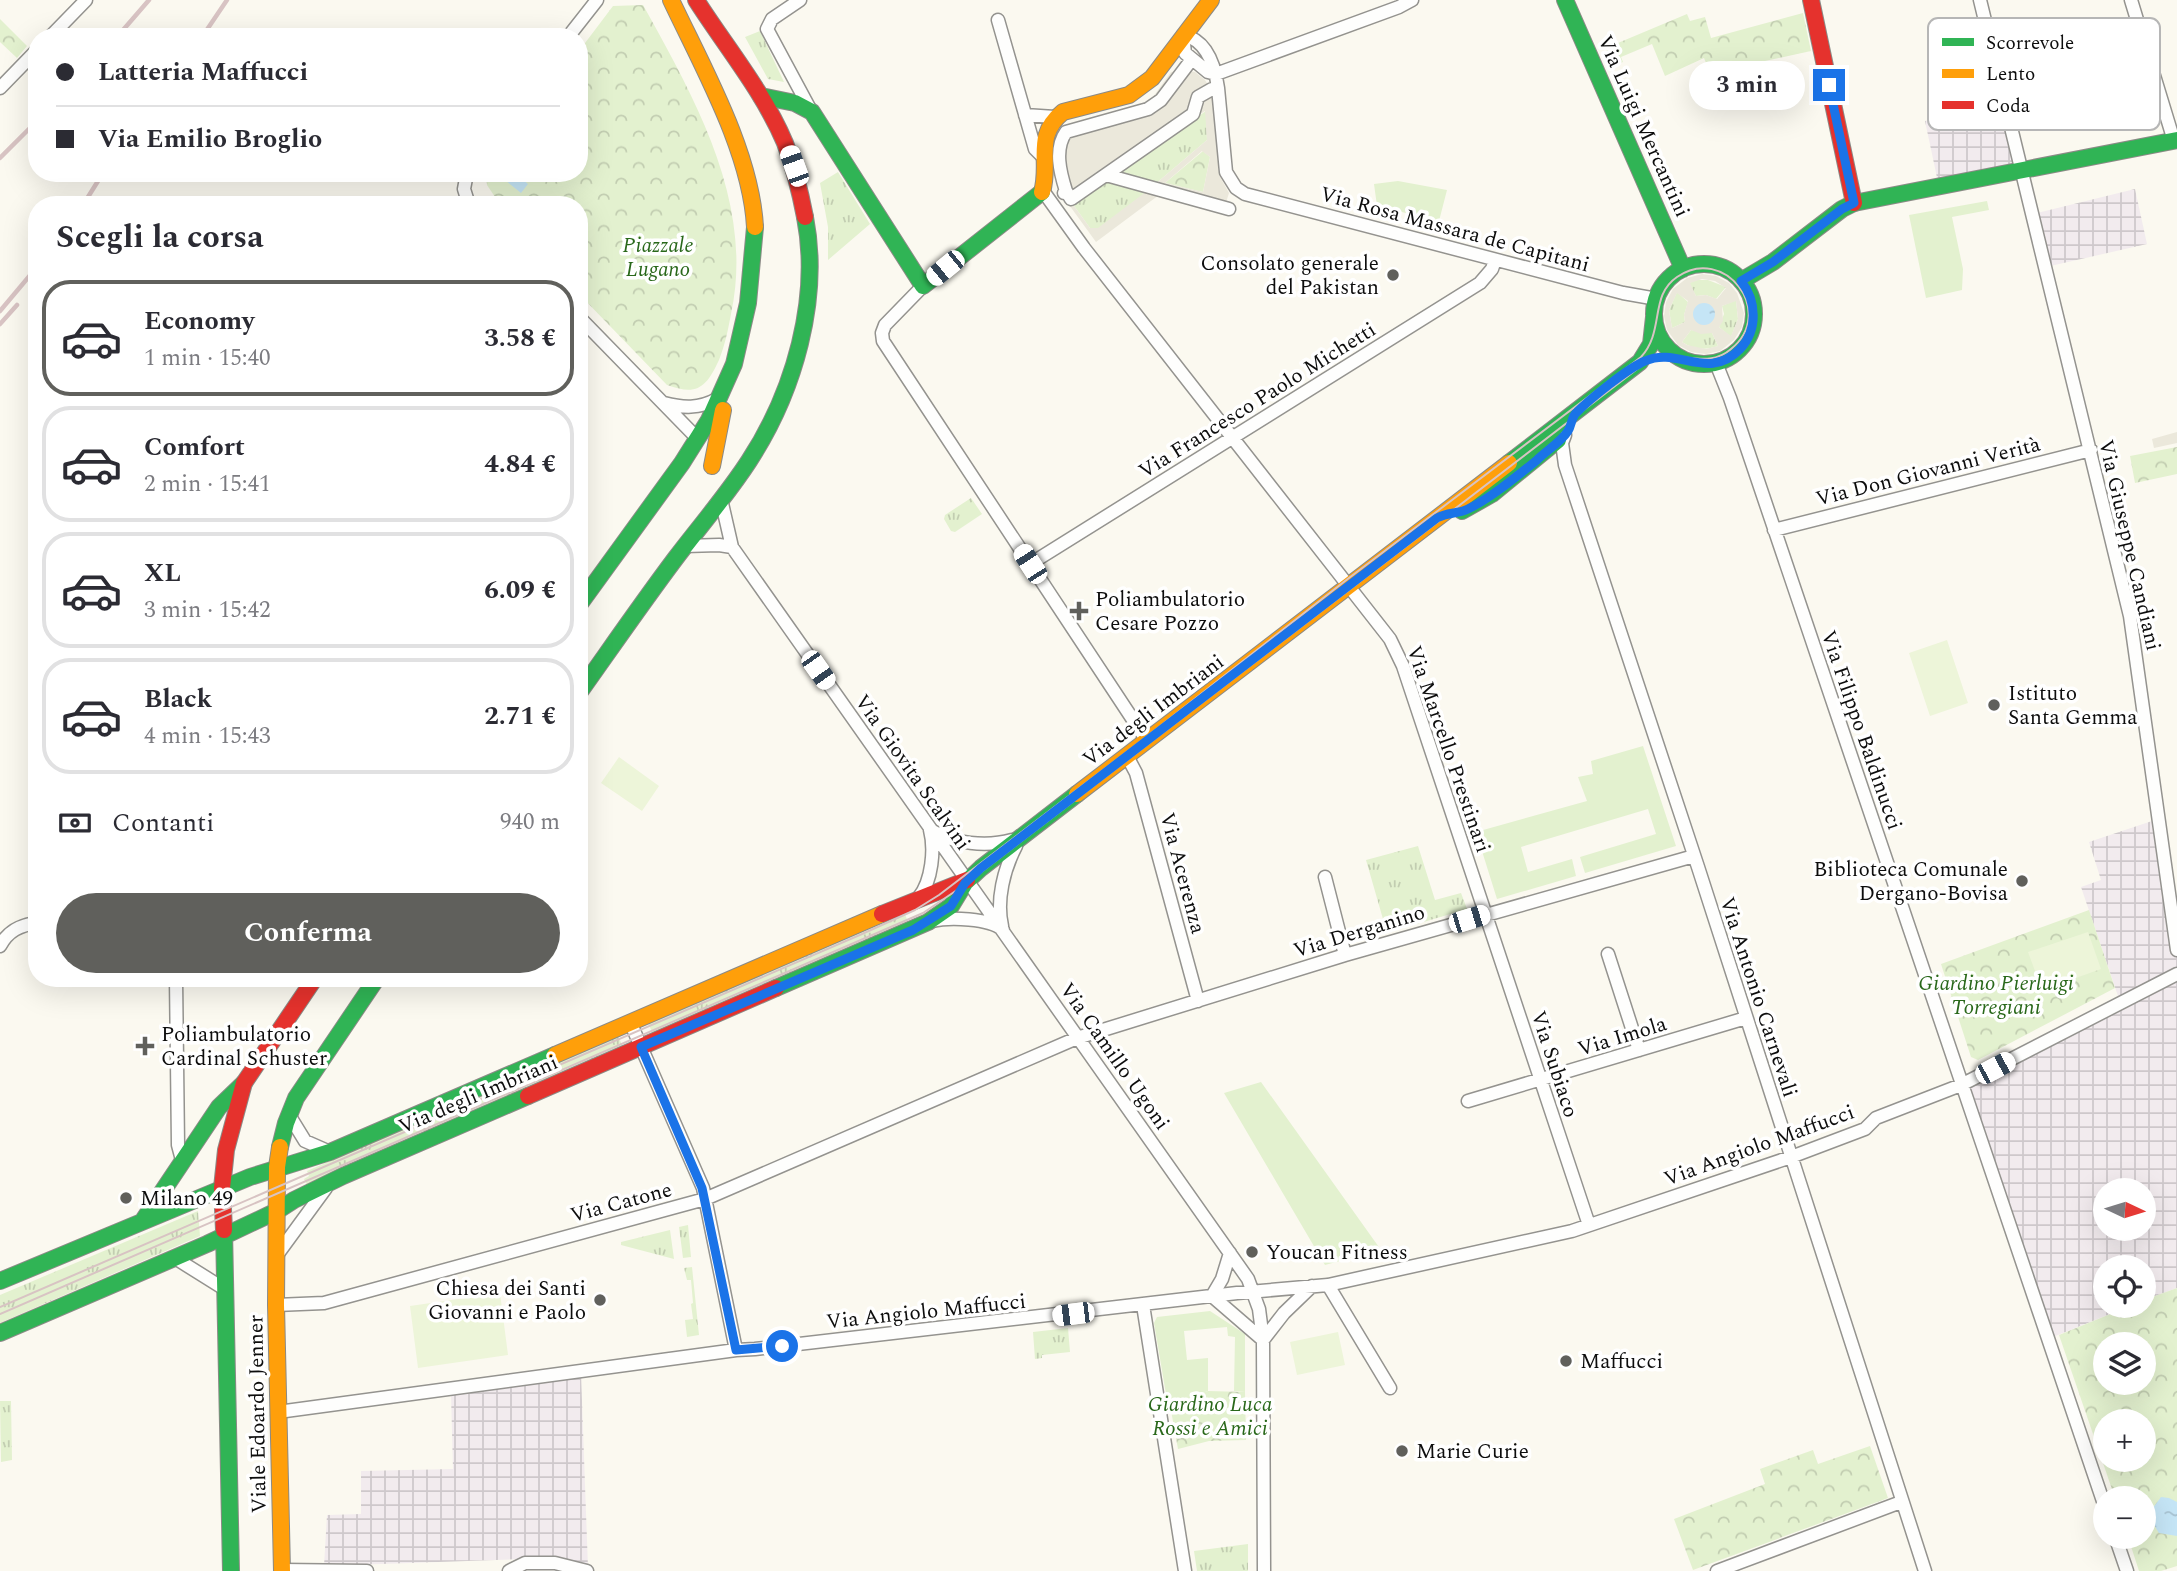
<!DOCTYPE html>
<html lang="it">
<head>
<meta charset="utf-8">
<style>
  body { margin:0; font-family:Spectral,serif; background:#f2f2f3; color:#2b2b33; height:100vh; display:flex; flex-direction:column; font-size:26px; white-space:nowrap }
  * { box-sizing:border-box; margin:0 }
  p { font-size:23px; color:#7c7c81 }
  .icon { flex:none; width:38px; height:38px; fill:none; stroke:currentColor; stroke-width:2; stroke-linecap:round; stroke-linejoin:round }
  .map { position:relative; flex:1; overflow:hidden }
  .side { position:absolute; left:28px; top:196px; width:560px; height:791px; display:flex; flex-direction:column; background:#fff; border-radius:28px; box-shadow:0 7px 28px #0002 }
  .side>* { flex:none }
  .hud { position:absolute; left:28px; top:28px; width:560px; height:154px; border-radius:28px; box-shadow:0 7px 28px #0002; display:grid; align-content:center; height:154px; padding:0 28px; background:#fff }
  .needle { width:46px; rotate:94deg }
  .controls { position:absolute; left:2093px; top:1178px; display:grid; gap:14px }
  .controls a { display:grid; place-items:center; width:63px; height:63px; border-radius:50%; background:#fff; box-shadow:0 7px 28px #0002; font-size:35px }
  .end { position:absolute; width:32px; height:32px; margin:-16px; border:9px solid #1a73e8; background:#fff; box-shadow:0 0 0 4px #fff }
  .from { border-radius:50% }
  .bubble { position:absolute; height:49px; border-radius:24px; background:#fff; box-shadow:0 7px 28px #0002; font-size:23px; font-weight:700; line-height:49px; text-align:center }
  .car { position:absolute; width:21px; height:42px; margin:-21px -10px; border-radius:9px; box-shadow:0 0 5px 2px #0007; background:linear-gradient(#fff 24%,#345 0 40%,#fff 0 76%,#345 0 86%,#fff 0) }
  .hud b { display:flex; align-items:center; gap:24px; height:66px; font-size:26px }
  .hud b+b { border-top:2px solid #e1e1e2 }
  .hud i { width:18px; height:18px; background:#2b2b33 }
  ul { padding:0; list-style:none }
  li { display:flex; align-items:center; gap:21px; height:116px; margin:0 14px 10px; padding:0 14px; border:4px solid #e1e1e2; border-radius:28px }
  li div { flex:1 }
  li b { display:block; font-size:26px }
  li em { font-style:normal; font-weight:700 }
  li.active { border-color:#60605c }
  li>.icon { width:63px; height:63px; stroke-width:1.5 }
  h2 { padding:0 28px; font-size:32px; line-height:84px }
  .pay { display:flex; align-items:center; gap:18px; height:77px; padding:0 28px; font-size:26px }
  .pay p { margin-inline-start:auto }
  .primary-button { display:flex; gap:14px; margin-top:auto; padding:14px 28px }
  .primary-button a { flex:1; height:80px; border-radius:42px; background:#60605c; color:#fff; font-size:28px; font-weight:700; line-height:80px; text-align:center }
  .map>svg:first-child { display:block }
  .industrial { fill:url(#industrial-grid); fill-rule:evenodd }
  .grass { fill:url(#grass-tufts) }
  .park { fill:url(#park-crowns); fill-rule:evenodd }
  .garden { fill:#e3f1cf }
  .pitch { fill:#edf5d9 }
  .plaza { fill:#ebe8db; fill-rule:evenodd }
  .water { fill:url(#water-ripples) }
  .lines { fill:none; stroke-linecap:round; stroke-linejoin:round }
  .street-casing { stroke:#94938f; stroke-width:15 }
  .fast-casing { stroke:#8b8a86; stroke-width:18 }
  .slow-casing { stroke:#8b8a86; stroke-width:18 }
  .jam-casing { stroke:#8b8a86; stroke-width:18 }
  .street { stroke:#fefefd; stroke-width:12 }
  .fast { stroke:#30b455; stroke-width:16 }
  .slow { stroke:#ff9f0a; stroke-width:16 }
  .jam { stroke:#e5322d; stroke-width:16 }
  .tram { stroke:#d8c3c3; stroke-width:2 }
  .rail { stroke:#d8c3c3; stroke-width:4.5 }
  .route { stroke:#1a73e8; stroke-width:9 }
  .poi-dot { fill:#60605c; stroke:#fff; stroke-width:2.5 }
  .labels { text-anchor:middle; stroke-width:7; stroke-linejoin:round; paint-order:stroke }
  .street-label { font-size:21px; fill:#0d0d0d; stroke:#fff }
  .park-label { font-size:21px; font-style:italic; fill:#29681a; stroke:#fff }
  .poi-label { font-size:21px; fill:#0d0d0d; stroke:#fff; text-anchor:start }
  .key { fill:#fff; stroke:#b6b6b6; stroke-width:2 }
  .key-label { font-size:19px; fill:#0d0d0d }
</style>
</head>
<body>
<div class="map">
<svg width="2177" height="1571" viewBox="0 0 2177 1571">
  <defs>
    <pattern id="industrial-grid" width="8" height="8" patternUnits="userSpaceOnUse" patternTransform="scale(1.75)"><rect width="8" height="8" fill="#f2ebee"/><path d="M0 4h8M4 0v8" fill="none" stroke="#cec8cb"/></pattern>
    <pattern id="grass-tufts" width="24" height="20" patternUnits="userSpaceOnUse" patternTransform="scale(1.75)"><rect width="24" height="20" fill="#e3f1cf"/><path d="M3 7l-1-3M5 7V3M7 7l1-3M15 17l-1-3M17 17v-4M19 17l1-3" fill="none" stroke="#c2cdb1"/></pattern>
    <pattern id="park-crowns" width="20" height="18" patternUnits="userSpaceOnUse" patternTransform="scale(1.75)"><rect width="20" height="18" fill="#e3f1cf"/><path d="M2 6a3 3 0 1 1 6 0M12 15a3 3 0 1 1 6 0" fill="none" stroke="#c2cdb1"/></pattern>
    <pattern id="water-ripples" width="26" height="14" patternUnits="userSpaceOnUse" patternTransform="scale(1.75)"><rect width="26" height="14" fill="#c5e5f6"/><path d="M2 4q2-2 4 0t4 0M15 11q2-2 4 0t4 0" fill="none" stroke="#a8c3d2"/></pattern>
  </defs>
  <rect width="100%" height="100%" fill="#fbf9f0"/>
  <!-- industrial -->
  <path class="industrial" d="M1992,50L2021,171L1939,187L1925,121L1943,117L1932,67Z
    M2135,189L2147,244L2046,267L2033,214Z
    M2158,819L2177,954V1288L2144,1300V1267H2105V1306H2130L2048,1339L1961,1085L2120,1002L2081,887L2101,880L2089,842ZM2105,1190H2144V1228H2105Z
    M581,1373L588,1568L526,1559L324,1566L327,1515L361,1514V1471L453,1469L451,1394Z"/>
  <!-- grass -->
  <path class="grass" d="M760,31L784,82L768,79L745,37Z
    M1206,111L1207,140L1153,186L1111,175Z
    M838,172L870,224L828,260V227L820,183Z
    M1106,179L1148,191L1098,229L1090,228L1072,203Z
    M1696,280H1708L1726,287L1716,299L1706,295L1696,296L1689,283Z
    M1677,292L1688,302L1684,315L1685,322L1672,328L1669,310Z
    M1736,300L1738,319L1731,337L1719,327L1724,314L1722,306Z
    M1691,330L1712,333L1718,346C1705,351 1693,349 1682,342Z
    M971,498L982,514L955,532L951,531L944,519L945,515Z
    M1418,846L1435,900L1461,893L1467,909L1387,933L1366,860Z
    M904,912L909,924L653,1034L648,1023Z
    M618,1036L623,1047L308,1187L304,1179L309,1176L307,1171Z
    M198,1211L200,1236L0,1323V1295Z
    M688,1225L691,1257L683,1258L679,1227Z
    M670,1230L674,1259L621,1245V1242Z
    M692,1267L699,1335L687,1337L685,1320L693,1319L691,1304L693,1303L691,1280H687L684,1268Z
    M1068,1328L1070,1352L1042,1355V1358L1035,1359L1033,1332Z
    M0,1401H11L12,1460L1,1462Z
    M1248,1544V1571H1197L1194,1551Z"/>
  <!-- park -->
  <path class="park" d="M643,5C695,99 755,203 731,314C728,330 725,345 719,360C706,388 697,396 667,385L579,294V205H494L495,197L487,185L486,173H579V51L613,6Z
    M1803,13L1811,51L1737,67L1739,80L1717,90L1704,58L1665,76L1652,44L1621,57L1623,62L1613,66L1606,48L1687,14L1690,21L1705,17L1711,38Z
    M0,19L27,46L17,58L0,42Z
    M1203,151L1210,157L1203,192L1165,183Z
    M2177,447V474L2135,483L2130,456Z
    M2089,910L2115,988L1978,1060L1971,1057L1941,964Z
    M2177,1288V1566L2161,1571H2139L2128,1537L2144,1536V1498H2115L2059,1335L2130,1306H2144V1300ZM2105,1344H2144V1382H2105ZM2105,1421H2144V1460H2105Z
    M1208,1391L1245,1392L1246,1440L1209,1441L1178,1449L1170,1405Z
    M1870,1446L1888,1498L1693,1570L1674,1519L1765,1484L1760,1469L1813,1450L1818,1464Z"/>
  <!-- garden -->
  <path class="garden" d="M1398,181L1447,190L1439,221L1377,206L1374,184Z
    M1987,201L1989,210L1952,217L1963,269L1962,290L1926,298L1909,215Z
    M1643,746L1676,846L1585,873L1580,857L1656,834L1648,809L1521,847L1528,872L1572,859L1576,876L1497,899L1476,832L1587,801L1578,777L1593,774L1591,761Z
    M1261,1082L1381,1250L1325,1265L1224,1093Z
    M1210,1311L1245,1334V1392L1234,1391L1235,1337L1228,1336L1227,1327L1184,1331L1187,1360L1208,1358V1391L1168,1406L1154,1323L1157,1317Z"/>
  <!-- pitch -->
  <path class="pitch" d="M1947,640L1968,703L1930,716L1909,653Z
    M619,757L659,786L642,811L601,783Z
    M2088,932L2101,969L2042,990L2028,952Z
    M500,1293L508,1355L418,1368L410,1306Z
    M1338,1332L1345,1365L1297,1375L1290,1342Z"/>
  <!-- plaza -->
  <path class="plaza" d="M1182,70L1195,72L1205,80L1212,91L1219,175L1229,193L1223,212L1159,195L1096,242L1067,202L1058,185L1052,159L1055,134L1065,125L1141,105L1153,97L1171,72ZM1205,111L1207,140L1153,186L1111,174ZM1202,151L1210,157L1203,192L1165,183ZM1106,179L1147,191L1098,228H1090L1072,203Z
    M1702,274L1716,276L1729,283L1737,293L1744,313L1742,327L1734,340L1720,351L1706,354L1691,352L1678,345L1667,330L1664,316L1666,302L1673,289L1687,278ZM1702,279L1715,281L1726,288L1717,299L1706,295L1696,296L1690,283ZM1677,293L1688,301L1684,315L1685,322L1672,328L1669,310ZM1736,301L1738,319L1731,336L1719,327L1723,321L1722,306ZM1691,330L1701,334L1712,333L1718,346L1706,349L1687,345L1682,342Z
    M2177,432V443L2154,448L2152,439Z"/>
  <!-- water -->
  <path class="water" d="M502,173H515L528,184L521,193L500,176Z
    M1693 314a11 11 0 1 1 22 0a11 11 0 1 1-22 0Z
    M2161,1497L2169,1498L2177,1502V1536L2159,1533C2145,1510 2148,1516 2161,1497Z"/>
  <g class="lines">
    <!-- street casing -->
    <g class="street-casing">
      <path id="street" d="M800,0L772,19L767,29L810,109
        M1980,0L2130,616L2177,950
        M2131,0L2174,141
        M998,20L1035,149L1044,158
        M50,37L86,0
        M568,37L597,0
        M1216,74L1208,72L1185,53L1183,35C1207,40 1215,66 1218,88L1226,172L1236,188L1245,194L1623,293L1657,299
        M1216,74L1399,7L1412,0
        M0,88L37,50
        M1025,115L1055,117
        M467,173L464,189L469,205
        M1106,175L1229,209
        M1043,191L1084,248L1390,639L1403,666L1589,1225
        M1066,191C1060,172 1054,149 1066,132L1148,109L1161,100L1192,59
        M1064,193L1066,191L1071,199L1193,114L1198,97L1212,89
        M923,286L885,325L882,333L883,341L1147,741
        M579,317L698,439
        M1716,363L1730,398L2105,1507
        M664,403C683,408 699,409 717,399
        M1565,435L1562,443L1565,465L1698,867L1925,1571
        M721,499L732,547L1248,1279L1259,1309L1263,1340L1264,1571
        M1774,530L2091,450
        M685,546L719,545L732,547
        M1030,564L1480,283L1492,269L1495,260
        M1127,756L1136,773L1198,1001
        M931,830C953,844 987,847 1012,840
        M1325,877L1345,955
        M919,897C932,881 935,849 930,830
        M932,921C949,917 990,918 1003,930
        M1002,926C996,900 1004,869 1016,846
        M0,946C8,931 20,925 37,923
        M1608,954L1639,1050
        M176,978L178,1145L182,1160
        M631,1024L703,1188L736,1350
        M1468,1101L1746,1018
        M289,1115L305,1141L330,1152
        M277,1255L326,1188
        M175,1258L226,1290
        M1328,1285L1390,1388
        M1212,1296L1263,1340
        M1212,1296L1222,1279L1230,1253
        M276,1305L324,1303L705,1199L1077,1038L1345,955L1694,856
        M1143,1305L1185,1571
        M1263,1340L1284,1313L1312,1286
        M278,1412L736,1350L755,1349L1237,1293L1328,1285L1572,1231L1791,1157L1865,1129L1876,1118L1961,1085L2177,974
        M2115,1536L2127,1571
        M282,1570L367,1571
        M509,1571L525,1563H555L587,1571
        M1717,1571L1901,1502"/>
    </g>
    <!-- fast casing -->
    <g class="fast-casing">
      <path id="fast" d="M1565,0L1683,269
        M761,96L795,103L812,112L923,286L1042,192
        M1654 314a50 50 0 1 1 100 0a50 50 0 1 1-100 0Z
        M1741,281L1773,262L1842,209L1854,203L2177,140
        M1509,463L1640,362L1651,344L1654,317
        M1462,511L1492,494L1558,440
        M579,605L682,463L709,420L734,364L748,303L755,227
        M579,693C611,648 642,603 675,559C700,526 727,495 749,461C794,392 821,299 805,217
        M776,988L928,922L951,906L965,883L981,868L1077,794
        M280,1147L286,1123L296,1098L377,978
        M144,1219L219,1107L244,1083
        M224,1230L231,1571
        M0,1281L250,1177L330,1152L555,1055
        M0,1333L207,1244L277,1211L294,1200L343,1176L528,1096"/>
    </g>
    <!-- slow casing -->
    <g class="slow-casing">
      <path id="slow" d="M671,0C703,68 751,152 755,227
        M1042,192C1051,162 1033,136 1063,112L1129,95L1152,78L1211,0
        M712,466L723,410
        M1077,794L1509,463
        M555,1055L882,914
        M280,1147L277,1167L276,1305L282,1571"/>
    </g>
    <!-- jam casing -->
    <g class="jam-casing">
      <path id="jam" d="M696,0C726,47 763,91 785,143C794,167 800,191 805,217
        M1811,0L1854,203
        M882,914L967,880
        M528,1096L776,988
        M224,1230L222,1188L226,1150L244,1083L315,978"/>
    </g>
    <!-- street -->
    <use href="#street" class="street"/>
    <!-- fast -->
    <use href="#fast" class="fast"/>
    <!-- slow -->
    <use href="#slow" class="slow"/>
    <!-- jam -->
    <use href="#jam" class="jam"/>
    <!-- tram -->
    <path class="tram" d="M0,1307L862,934L915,910L939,895L1145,738L1345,581L1641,357C1665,331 1649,296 1677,277C1724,244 1777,312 1731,349C1705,372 1675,345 1645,363L963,886L923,913L0,1314"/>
    <!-- rail -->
    <path class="rail" d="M117,37L149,0
      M202,37L227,0
      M0,158L37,121
      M83,205L103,173
      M0,311L37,267
      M0,324L17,305"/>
  </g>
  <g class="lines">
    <!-- route -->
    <path class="route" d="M782,1346L736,1350L702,1188L641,1047L913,930L951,906L965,883L981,868L1437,518C1447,512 1458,514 1468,509C1492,497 1516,477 1537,460C1546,451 1561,442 1568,431C1572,425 1571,417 1577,412C1590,399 1628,368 1645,361C1678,346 1708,382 1740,349C1758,330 1757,301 1741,281L1773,262L1842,209L1854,203L1829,85"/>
  </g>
  <!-- markers -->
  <g class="poi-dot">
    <circle cx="1393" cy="275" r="7"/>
    <path d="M1075.5 600.5h7v7h7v7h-7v7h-7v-7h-7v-7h7z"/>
    <circle cx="1994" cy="705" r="7"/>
    <circle cx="2022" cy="881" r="7"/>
    <path d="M141.5 1035.5h7v7h7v7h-7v7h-7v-7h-7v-7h7z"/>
    <circle cx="126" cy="1198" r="7"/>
    <circle cx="1252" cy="1252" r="7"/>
    <circle cx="600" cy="1300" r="7"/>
    <circle cx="1566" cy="1361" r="7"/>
    <circle cx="1402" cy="1451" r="7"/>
  </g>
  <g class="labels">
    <!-- street labels -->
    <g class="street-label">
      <text transform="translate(1644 126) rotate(66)" y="7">Via Luigi Mercantini</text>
      <text transform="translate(1455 229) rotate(15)" y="7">Via Rosa Massara de Capitani</text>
      <text transform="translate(1257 400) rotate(-32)" y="7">Via Francesco Paolo Michetti</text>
      <text transform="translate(1928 471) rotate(-14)" y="7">Via Don Giovanni Verità</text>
      <text transform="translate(2130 545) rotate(77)" y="7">Via Giuseppe Candiani</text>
      <text transform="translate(1153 710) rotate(-37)" y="7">Via degli Imbriani</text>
      <text transform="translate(1862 730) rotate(71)" y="7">Via Filippo Baldinucci</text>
      <text transform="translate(1449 749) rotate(71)" y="7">Via Marcello Prestinari</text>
      <text transform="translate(913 772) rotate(55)" y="7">Via Giovita Scalvini</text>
      <text transform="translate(1183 873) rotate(75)" y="7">Via Acerenza</text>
      <text transform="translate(1359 931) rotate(-17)" y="7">Via Derganino</text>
      <text transform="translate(1759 997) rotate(72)" y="7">Via Antonio Carnevali</text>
      <text transform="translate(1622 1036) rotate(-17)" y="7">Via Imola</text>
      <text transform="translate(1115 1056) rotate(55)" y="7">Via Camillo Ugoni</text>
      <text transform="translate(1555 1064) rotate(72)" y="7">Via Subiaco</text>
      <text transform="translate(478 1094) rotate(-23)" y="7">Via degli Imbriani</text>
      <text transform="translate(1759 1145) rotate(-20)" y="7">Via Angiolo Maffucci</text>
      <text transform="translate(621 1202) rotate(-15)" y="7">Via Catone</text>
      <text transform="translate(926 1311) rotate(-6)" y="7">Via Angiolo Maffucci</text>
      <text transform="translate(257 1414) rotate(-91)" y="7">Viale Edoardo Jenner</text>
    </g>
    <!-- park labels -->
    <g class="park-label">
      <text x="658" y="252">Piazzale<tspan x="658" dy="24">Lugano</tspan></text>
      <text x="1996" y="990">Giardino Pierluigi<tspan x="1996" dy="24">Torregiani</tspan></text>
      <text x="1210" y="1411">Giardino Luca<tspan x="1210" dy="24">Rossi e Amici</tspan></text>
    </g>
    <!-- poi labels -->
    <g class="poi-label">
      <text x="1379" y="270" text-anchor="end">Consolato generale<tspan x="1379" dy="24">del Pakistan</tspan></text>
      <text x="1095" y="606">Poliambulatorio<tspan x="1095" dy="24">Cesare Pozzo</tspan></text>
      <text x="2008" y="700">Istituto<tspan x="2008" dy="24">Santa Gemma</tspan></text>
      <text x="2008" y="876" text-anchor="end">Biblioteca Comunale<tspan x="2008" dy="24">Dergano-Bovisa</tspan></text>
      <text x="161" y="1041">Poliambulatorio<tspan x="161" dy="24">Cardinal Schuster</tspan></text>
      <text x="140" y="1205">Milano 49</text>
      <text x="1266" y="1259">Youcan Fitness</text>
      <text x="586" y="1295" text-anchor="end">Chiesa dei Santi<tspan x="586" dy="24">Giovanni e Paolo</tspan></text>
      <text x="1580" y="1368">Maffucci</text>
      <text x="1416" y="1458">Marie Curie</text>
    </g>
  </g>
  <!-- legend -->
  <rect x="1928" y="18" width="232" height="112" rx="10" class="key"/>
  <rect x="1942" y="38" width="32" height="8" fill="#30b455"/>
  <rect x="1942" y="69" width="32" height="9" fill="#ff9f0a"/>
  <rect x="1942" y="101" width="32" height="8" fill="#e5322d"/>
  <g class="key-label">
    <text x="1986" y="49">Scorrevole</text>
    <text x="1986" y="80">Lento</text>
    <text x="1986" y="112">Coda</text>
  </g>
</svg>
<div class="controls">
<a><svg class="needle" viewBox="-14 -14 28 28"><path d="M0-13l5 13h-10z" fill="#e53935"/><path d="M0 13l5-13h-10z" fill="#7c7c81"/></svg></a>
<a><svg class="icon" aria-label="locate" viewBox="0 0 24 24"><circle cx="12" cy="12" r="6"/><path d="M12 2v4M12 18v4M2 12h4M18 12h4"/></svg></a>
<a><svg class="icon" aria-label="layers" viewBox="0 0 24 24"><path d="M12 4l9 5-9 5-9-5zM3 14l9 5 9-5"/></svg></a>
<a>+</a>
<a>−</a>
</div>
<i class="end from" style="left:782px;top:1346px"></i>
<i class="end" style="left:1829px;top:85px"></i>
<div class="bubble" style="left:1689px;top:61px;width:116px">3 min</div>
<i class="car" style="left:794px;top:166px;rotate:340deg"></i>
<i class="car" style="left:945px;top:268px;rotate:231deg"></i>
<i class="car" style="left:1030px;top:564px;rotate:327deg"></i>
<i class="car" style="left:818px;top:670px;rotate:145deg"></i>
<i class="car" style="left:1469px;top:919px;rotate:73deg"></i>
<i class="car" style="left:1995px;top:1068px;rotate:62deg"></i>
<i class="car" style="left:1073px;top:1314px;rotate:263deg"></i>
<div class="hud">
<b><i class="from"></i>Latteria Maffucci</b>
<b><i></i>Via Emilio Broglio</b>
</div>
<section class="side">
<h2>Scegli la corsa</h2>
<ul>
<li class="active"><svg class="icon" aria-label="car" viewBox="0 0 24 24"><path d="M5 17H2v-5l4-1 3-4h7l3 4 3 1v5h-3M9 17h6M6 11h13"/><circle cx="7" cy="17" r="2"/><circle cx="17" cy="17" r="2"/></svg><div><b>Economy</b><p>1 min · 15:40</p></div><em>3.58 €</em></li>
<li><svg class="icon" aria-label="car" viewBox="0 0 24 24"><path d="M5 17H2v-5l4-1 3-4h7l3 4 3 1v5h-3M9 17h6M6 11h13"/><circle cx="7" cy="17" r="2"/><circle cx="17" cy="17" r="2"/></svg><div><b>Comfort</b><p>2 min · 15:41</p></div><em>4.84 €</em></li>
<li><svg class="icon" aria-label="car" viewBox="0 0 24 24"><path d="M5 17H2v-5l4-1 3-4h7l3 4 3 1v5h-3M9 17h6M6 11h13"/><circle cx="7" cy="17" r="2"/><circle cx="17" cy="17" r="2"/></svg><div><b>XL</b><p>3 min · 15:42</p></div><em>6.09 €</em></li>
<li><svg class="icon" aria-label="car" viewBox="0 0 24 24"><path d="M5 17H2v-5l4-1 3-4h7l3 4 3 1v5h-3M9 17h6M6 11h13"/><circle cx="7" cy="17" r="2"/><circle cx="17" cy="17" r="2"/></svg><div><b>Black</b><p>4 min · 15:43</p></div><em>2.71 €</em></li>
</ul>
<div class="pay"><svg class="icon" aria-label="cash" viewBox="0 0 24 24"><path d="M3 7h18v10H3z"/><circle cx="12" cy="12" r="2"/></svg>Contanti<p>940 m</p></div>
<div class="primary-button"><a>Conferma</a></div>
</section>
</div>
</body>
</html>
